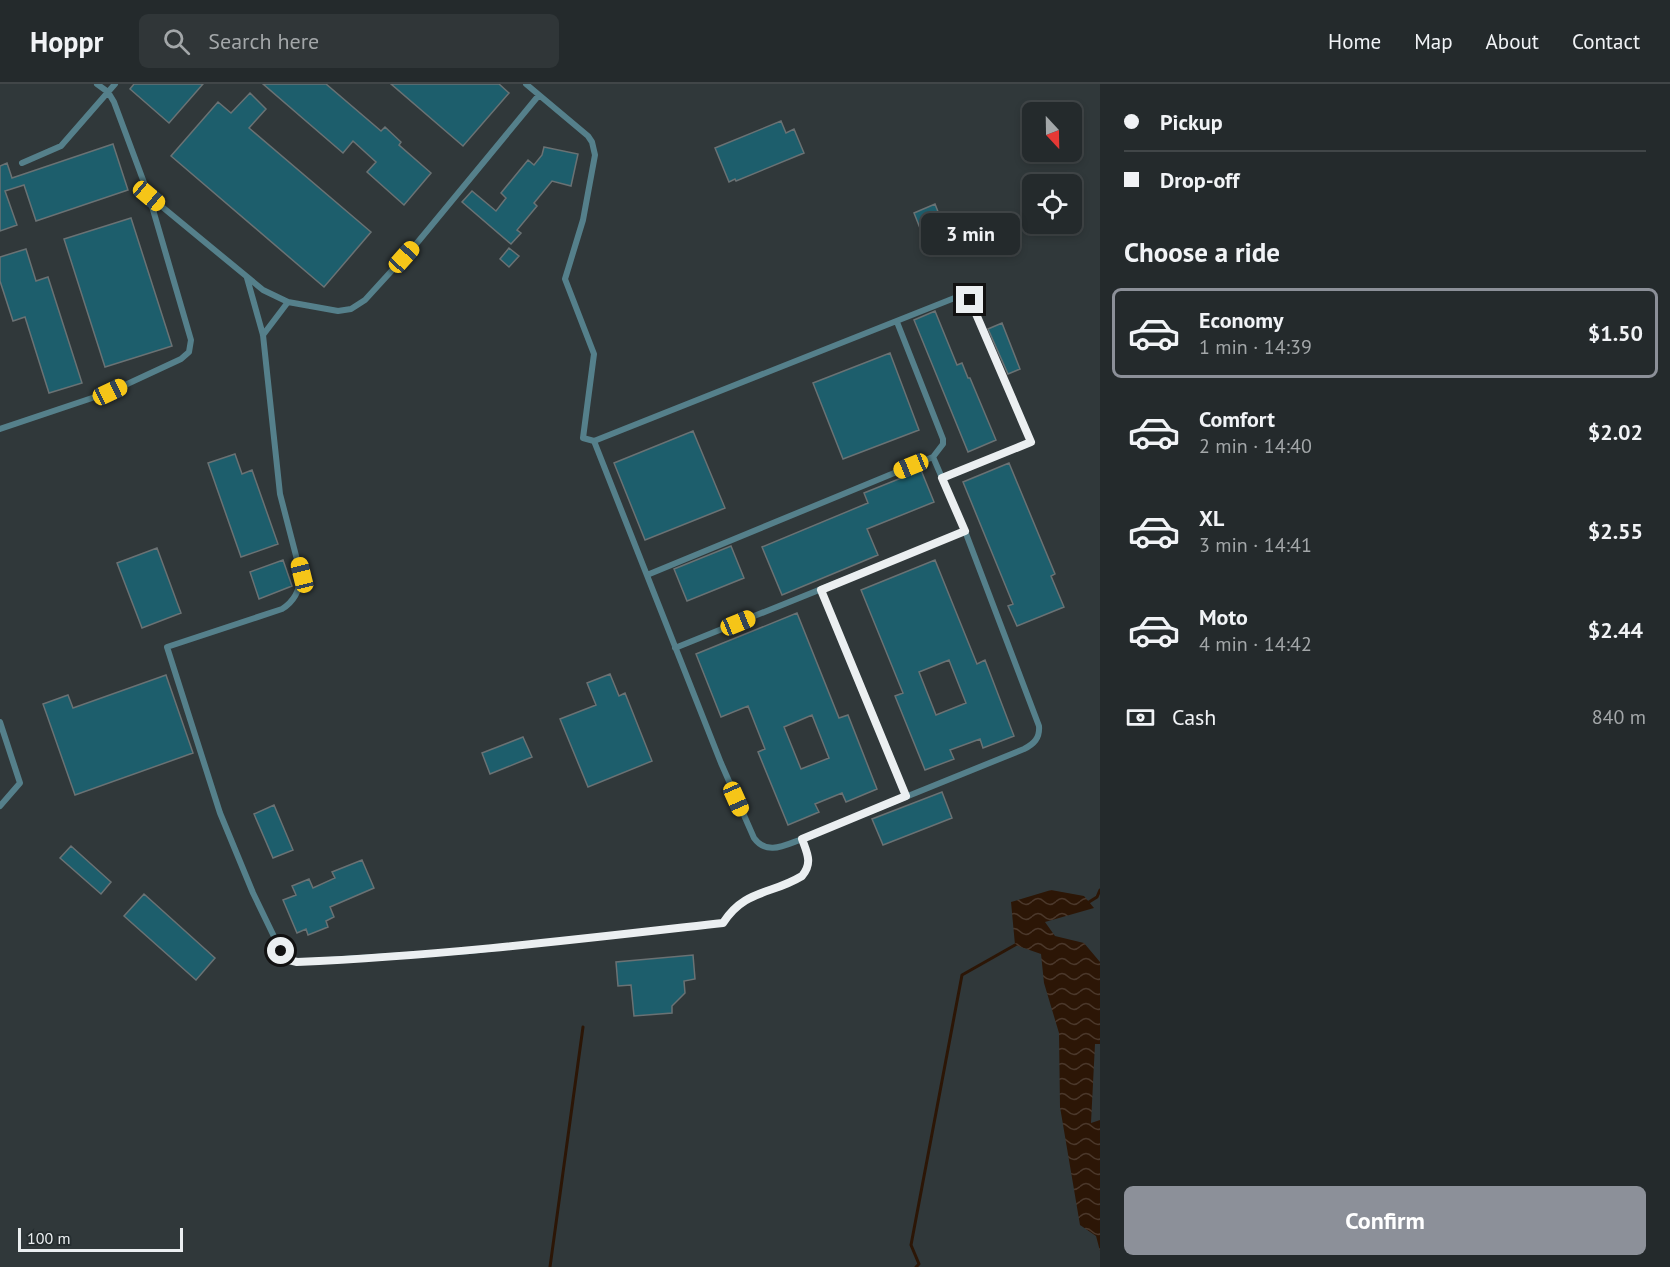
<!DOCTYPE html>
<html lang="en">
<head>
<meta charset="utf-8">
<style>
  body { margin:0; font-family:"PT Sans",sans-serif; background:#303638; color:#f1f3f6; height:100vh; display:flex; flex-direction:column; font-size:22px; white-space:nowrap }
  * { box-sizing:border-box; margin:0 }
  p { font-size:20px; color:#a3a7a9 }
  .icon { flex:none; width:33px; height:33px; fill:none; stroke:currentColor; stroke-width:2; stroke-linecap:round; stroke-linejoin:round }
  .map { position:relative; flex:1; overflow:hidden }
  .sheet { display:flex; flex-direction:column; background:#242a2c; width:570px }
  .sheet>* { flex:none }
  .guide { display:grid; align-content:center; height:132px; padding:0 24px; background:#242a2c }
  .needle { width:39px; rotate:158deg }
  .tools { position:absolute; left:1022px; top:18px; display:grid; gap:12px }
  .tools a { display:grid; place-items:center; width:60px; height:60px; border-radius:9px; background:#242a2c; box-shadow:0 3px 9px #0003,0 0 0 2px #414648; font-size:30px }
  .scale { position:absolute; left:18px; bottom:15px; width:165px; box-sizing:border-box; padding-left:6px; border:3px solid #ebeff1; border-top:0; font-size:16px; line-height:21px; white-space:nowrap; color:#ebeff1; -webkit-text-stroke:4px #262e30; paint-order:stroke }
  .end { position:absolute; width:27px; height:27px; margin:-14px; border:8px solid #ebeff1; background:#111; box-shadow:0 0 0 3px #111 }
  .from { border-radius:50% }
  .bubble { position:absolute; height:42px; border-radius:9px; background:#242a2c; box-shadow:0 3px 9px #0003,0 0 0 2px #414648; font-size:20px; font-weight:700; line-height:42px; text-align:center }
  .car { position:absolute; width:18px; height:36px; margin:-18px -9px; border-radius:8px; box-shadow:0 0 4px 2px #0007; background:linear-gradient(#f5c518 24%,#345 0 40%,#f5c518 0 76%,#345 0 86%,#f5c518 0) }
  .guide b { display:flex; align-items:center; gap:21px; height:57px; font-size:22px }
  .guide b+b { border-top:2px solid #414648 }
  .guide i { width:15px; height:15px; background:#f1f3f6 }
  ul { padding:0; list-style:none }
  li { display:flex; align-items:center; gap:18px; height:90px; margin:0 12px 9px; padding:0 12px; border:3px solid transparent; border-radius:9px }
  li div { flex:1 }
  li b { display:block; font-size:22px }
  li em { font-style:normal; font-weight:700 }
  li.active { border-color:#8c9099 }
  li>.icon { width:54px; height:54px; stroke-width:1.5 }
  h2 { padding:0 24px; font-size:27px; line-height:72px }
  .pay { display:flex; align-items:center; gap:15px; height:66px; padding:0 24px; font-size:22px }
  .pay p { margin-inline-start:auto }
  .button { display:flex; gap:12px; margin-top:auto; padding:12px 24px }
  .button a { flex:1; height:69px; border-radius:9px; background:#8c9099; color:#fff; font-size:24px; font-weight:700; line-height:69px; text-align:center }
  header { display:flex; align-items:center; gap:36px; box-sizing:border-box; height:84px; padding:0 30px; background:#242a2c; border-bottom:2px solid #414648 }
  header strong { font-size:28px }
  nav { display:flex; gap:33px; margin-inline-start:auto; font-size:21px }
  .search { width:420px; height:54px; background:#303638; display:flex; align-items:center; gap:15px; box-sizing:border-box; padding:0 21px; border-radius:9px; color:#a3a7a9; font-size:22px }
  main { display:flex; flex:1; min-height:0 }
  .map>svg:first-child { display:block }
  .water { fill:url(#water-waves) }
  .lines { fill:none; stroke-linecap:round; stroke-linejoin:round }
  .stream { stroke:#2c1606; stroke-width:3 }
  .building { fill:#1d5e6c; stroke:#6a7274; stroke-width:1.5; fill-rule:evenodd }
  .service { stroke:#55808b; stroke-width:6 }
  .route { stroke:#ebeff1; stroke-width:8 }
</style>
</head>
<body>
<header>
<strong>Hoppr</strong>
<div class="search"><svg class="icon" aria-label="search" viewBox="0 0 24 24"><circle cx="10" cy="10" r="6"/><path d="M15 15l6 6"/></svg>Search here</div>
<nav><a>Home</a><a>Map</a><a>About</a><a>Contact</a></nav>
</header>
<main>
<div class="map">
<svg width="1100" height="1183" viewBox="0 0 1100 1183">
  <defs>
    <pattern id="water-waves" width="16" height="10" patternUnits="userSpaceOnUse" patternTransform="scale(1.5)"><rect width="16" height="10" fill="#2c1606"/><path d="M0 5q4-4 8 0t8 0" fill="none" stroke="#4b382b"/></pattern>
  </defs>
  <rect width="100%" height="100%" fill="#30383a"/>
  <!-- water -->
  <path class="water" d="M1051,806L1084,812L1094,824L1045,838L1055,852L1084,859L1100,878V960H1095L1091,1039L1100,1036V1167L1096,1152L1080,1141L1060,1023L1059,949L1044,899L1041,870L1015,861L1011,818Z"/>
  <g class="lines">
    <!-- stream -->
    <path class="stream" d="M1089,818L1097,813L1100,806
      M550,1183L583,943
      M916,1183L919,1180L911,1161L962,891L1015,861"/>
  </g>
  <!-- building -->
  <path class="building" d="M134,0H203L169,39L130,5Z
    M263,0H326L381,47L385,43L401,58L399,61L431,89L404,121L367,88L376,78L353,57L343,69Z
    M391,0H499L509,9L463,62Z
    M250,9L266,25L249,44L371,148L324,203L171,72L218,18L231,29Z
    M781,37L786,49L794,45L804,69L736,97L735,95L729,98L715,64Z
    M113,60L128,106L36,137L24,101L5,107L17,141L0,147V82L7,79L12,94Z
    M544,63L578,70L571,102L552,97L534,119L537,122L517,146L521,149L511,160L462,118L472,107L496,127L506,114L501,109L528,76L534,81L542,71Z
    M935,120L948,153L927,162L914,129Z
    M131,134L172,262L105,283L64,155Z
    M509,164L519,172L509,183L500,175Z
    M26,165L36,197L48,193L82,299L49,309L25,233L13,237L0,197V173Z
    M935,227L957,281L962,279L968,294H970L996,356L968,368L914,236Z
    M1002,239L1020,285L1008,290L988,245Z
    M890,269L919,346L843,375L813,299Z
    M693,347L725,424L645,456L614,379Z
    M235,370L242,390L252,386L278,460L241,473L208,379Z
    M1009,379L1055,490L1051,492L1064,523L1017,542L1008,522L1013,520L963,398Z
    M921,386L934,418L867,445L878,471L782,511L762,463L868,419L864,409Z
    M731,462L744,494L687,517L674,485Z
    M157,464L181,529L142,544L117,479Z
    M283,476L292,502L259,515L250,488Z
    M935,476L977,580L985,576L1014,652L983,664L980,655L950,666L954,675L925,686L895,612L903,609L861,506ZM949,576L966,619L936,631L919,588Z
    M797,529L839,634L848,631L877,705L846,718L842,709L815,720L819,728L788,741L758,668L765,665L748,622L721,633L696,570ZM812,631L829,674L801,685L784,643Z
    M610,590L619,612L625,609L652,677L588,703L560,635L596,621L587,599Z
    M166,591L193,669L75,711L43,620L68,611L73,624Z
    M523,653L532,673L490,690L482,669Z
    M942,708L952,734L883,761L872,735Z
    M274,721L293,766L273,774L254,730Z
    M71,762L111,798L101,810L60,774Z
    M362,776L374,804L330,823L334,833L326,837L328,843L308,851L306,845L297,849L283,816L296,811L292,802L309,795L313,804L335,794L332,788Z
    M144,810L215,874L196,896L124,832Z
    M693,871L695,895L684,897L685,909L672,922V929L634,932L631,901L618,902L616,878Z"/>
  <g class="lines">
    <!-- service -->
    <path class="service" d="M526,0L588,52L592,58L595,71L583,136L565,195L594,270L583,354L594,357L721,679L754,754C767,772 785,761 802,755
      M22,79L61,62L115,0
      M149,112L263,206L288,218L338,227L351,225L365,216L417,159L539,11
      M247,194L263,251L280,410L301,491C300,506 295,517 282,525L167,563L220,729L253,809L281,867L289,876L297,878L469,867L723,839C745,805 770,810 802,792C813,779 807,769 802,755L1024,665C1034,660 1040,654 1039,642L965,447L933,373L647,491
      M897,238L943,355V360L933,373
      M263,251L288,218
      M0,345L110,308L181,275L189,268L191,256L149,112L114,18L108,8L97,0
      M594,357L957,213L964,212L970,216L1031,358L942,394
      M821,506L906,712
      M675,564L965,447
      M0,638L20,699L0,722"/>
  </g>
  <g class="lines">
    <!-- route -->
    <path class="route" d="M281,867L289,876L297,878C440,872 581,855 723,839C745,805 771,811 802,792C813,779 807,769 802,755L906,712L821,506L965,447L942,394L1031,358L970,216"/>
  </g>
</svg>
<div class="tools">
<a><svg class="needle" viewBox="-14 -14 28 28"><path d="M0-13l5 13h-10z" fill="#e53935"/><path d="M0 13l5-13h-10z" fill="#a3a7a9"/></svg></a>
<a><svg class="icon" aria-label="locate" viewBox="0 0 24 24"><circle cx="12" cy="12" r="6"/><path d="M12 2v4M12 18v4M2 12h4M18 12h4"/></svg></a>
</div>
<div class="scale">100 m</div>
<i class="end from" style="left:281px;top:867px"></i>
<i class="end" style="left:970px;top:216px"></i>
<div class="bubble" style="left:921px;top:129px;width:99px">3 min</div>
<i class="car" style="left:149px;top:112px;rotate:130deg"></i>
<i class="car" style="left:404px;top:173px;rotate:42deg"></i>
<i class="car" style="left:110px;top:308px;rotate:65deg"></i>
<i class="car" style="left:911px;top:382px;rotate:248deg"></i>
<i class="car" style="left:302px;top:491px;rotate:346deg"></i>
<i class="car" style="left:738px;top:539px;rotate:68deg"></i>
<i class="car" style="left:736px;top:715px;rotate:156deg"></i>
</div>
<section class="sheet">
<div class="guide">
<b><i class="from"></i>Pickup</b>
<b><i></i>Drop-off</b>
</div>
<h2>Choose a ride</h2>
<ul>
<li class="active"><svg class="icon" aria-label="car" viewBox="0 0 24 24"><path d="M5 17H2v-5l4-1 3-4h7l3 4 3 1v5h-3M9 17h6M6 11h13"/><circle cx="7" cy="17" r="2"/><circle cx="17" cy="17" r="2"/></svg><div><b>Economy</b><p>1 min · 14:39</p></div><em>$1.50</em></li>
<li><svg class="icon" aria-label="car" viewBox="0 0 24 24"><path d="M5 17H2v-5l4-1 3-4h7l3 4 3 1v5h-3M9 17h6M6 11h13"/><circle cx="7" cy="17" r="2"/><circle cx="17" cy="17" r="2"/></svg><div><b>Comfort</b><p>2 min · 14:40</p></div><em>$2.02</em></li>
<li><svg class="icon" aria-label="car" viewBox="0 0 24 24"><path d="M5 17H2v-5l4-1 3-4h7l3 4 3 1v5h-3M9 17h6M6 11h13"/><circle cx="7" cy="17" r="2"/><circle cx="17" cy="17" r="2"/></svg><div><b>XL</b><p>3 min · 14:41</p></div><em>$2.55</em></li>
<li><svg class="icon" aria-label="car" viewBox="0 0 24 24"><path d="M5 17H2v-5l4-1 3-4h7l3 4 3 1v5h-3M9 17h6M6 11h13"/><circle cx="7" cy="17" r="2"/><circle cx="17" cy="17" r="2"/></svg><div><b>Moto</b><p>4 min · 14:42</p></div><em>$2.44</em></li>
</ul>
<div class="pay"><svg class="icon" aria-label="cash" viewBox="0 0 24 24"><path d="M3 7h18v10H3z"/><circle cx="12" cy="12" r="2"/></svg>Cash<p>840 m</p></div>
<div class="button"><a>Confirm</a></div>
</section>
</main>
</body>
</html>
